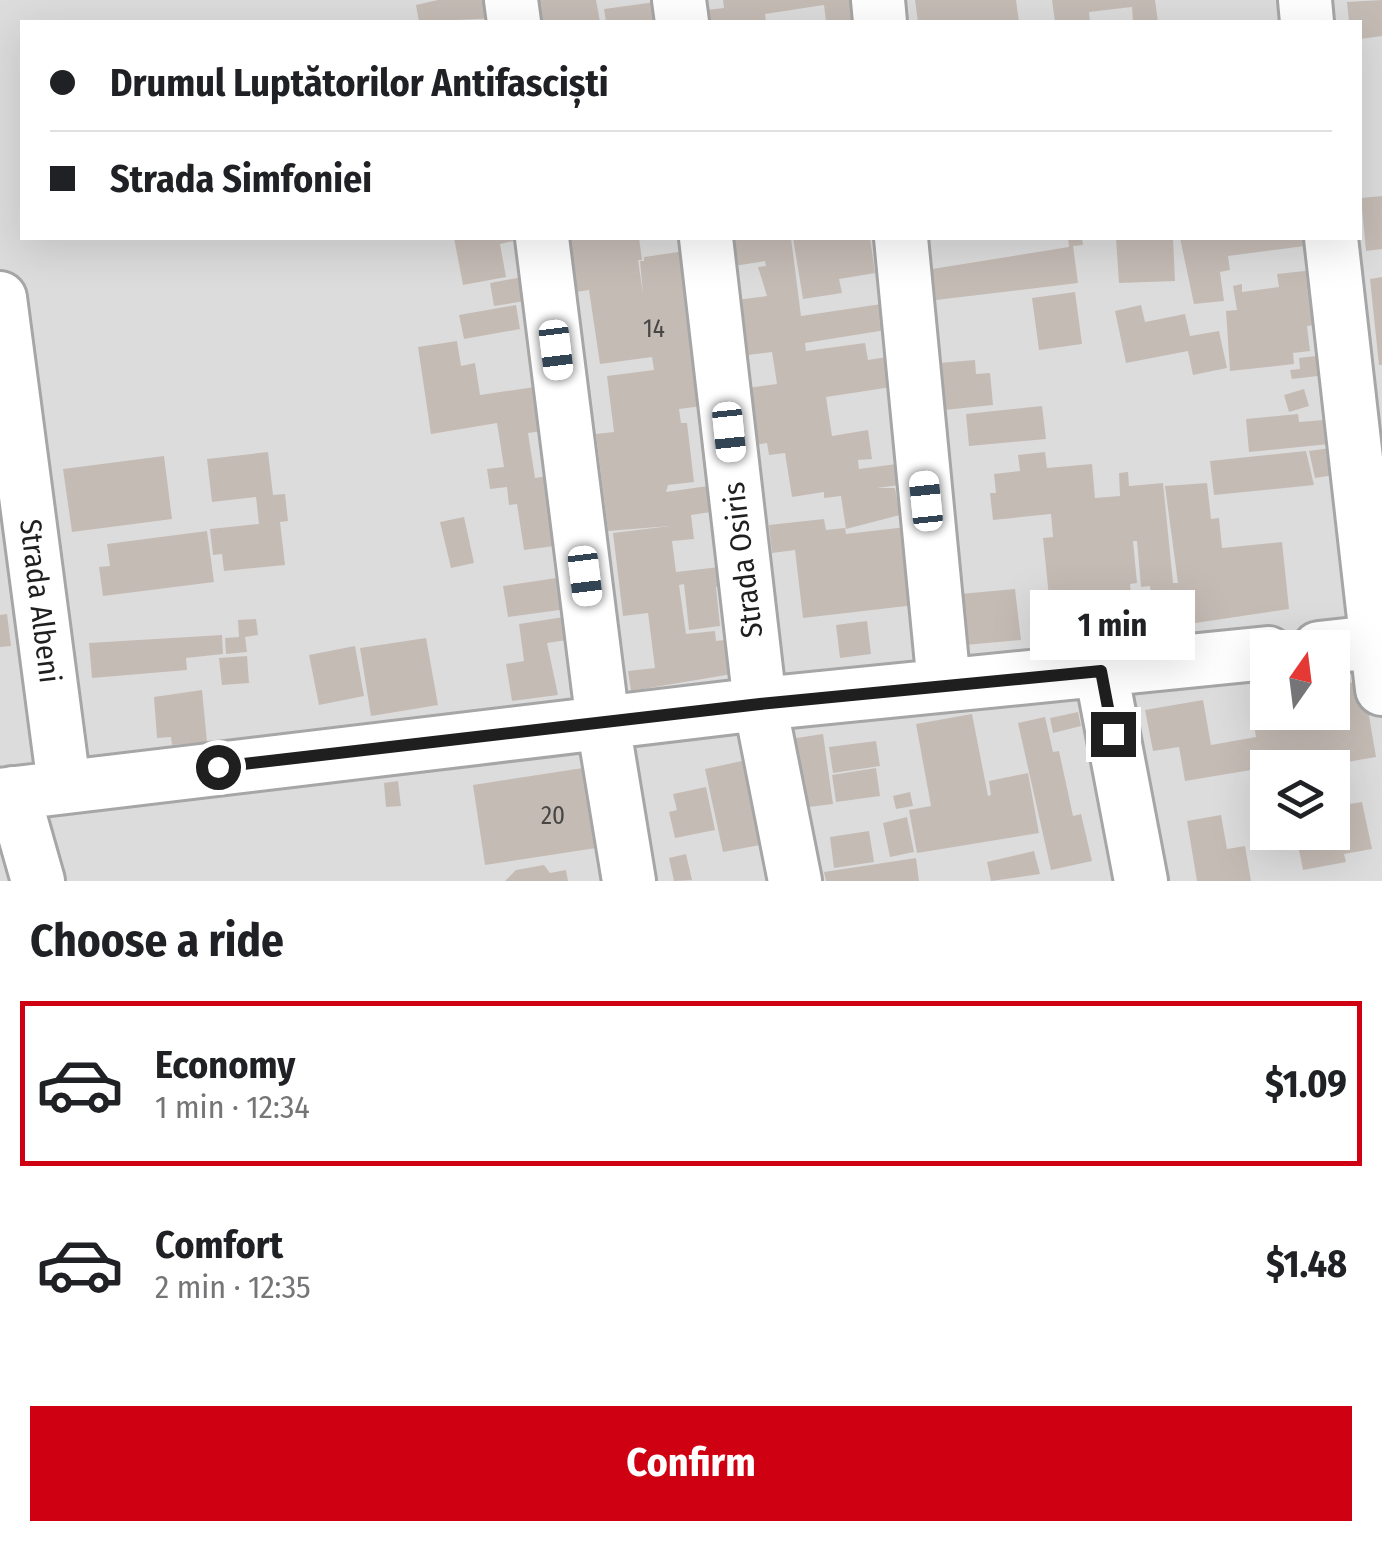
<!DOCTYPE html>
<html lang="en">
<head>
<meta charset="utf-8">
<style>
  body { margin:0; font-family:"Fira Sans Condensed",sans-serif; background:#f6f6f6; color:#202124; height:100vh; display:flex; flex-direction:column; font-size:38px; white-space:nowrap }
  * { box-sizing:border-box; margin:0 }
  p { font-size:32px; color:#757577 }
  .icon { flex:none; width:55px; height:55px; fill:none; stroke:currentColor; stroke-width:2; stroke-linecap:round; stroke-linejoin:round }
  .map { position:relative; height:881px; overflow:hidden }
  .side { display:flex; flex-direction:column; background:#fff; flex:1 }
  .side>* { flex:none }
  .hud { position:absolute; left:20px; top:20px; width:1342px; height:220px; border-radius:0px; box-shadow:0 10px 40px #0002; display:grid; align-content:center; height:220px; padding:0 30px; background:#fff }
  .needle { width:65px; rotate:14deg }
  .controls { position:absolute; left:1250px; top:630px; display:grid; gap:20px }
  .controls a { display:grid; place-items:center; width:100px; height:100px; border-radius:0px; background:#fff; box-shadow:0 10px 40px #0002; font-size:50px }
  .end { position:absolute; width:45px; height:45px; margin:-22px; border:12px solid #1f1f1f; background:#fff; box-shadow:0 0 0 5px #fff }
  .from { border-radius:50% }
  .bubble { position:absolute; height:70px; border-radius:0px; background:#fff; box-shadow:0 10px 40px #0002; font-size:32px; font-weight:700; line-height:70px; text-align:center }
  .car { position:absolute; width:30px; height:60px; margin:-30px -15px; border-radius:12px; box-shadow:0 0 8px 2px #0007; background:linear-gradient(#fff 24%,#345 0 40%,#fff 0 76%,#345 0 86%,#fff 0) }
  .hud b { display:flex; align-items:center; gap:35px; height:95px; font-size:38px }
  .hud b+b { border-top:2px solid #e0e0e0 }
  .hud i { width:25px; height:25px; background:#202124 }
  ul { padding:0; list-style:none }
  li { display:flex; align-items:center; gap:30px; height:165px; margin:0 20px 15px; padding:0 10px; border:5px solid transparent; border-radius:0px }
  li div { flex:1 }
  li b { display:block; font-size:38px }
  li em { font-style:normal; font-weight:700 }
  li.current { border-color:#cf0011 }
  li>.icon { width:90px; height:90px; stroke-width:1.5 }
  h2 { padding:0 30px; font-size:45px; line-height:120px }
  .primary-button { display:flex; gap:20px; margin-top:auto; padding:20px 30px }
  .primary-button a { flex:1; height:115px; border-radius:0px; background:#cf0011; color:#fff; font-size:40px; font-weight:700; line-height:115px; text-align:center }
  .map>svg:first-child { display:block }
  .residential { fill:#dddcdc; fill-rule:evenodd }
  .building { fill:#c5bbb5 }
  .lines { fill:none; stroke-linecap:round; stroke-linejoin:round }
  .minor-casing { stroke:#a6a6a6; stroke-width:58 }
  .minor { stroke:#fff; stroke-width:52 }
  .route { stroke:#1f1f1f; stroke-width:12 }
  .labels { text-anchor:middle; stroke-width:8; stroke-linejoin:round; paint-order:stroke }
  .number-label { font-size:25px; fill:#484644 }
  .street-label { font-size:30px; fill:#1f1f1f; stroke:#fff }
</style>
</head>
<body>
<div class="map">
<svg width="1382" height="881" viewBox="0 0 1382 881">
  <rect width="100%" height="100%" fill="#f0ece5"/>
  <!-- residential -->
  <path class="residential" d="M0,0H1382V881H0ZM22,22H1360V238H22ZM1268,648H1332V712H1268ZM1268,768H1332V832H1268Z"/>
  <!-- building -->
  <path class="building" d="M438,0H494L497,18L419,22L416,5Z
    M539,0H596L600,22H542Z
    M723,0H858L862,22H826L824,5L765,14L766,22H701L699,11L724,8Z
    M915,0H1016L1019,22H918Z
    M1052,0H1155L1158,22H1133L1132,7L1089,12L1090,22H1055Z
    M1382,0V36L1360,39V22H1349L1347,2Z
    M663,1L666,22H606L604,9Z
    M1382,196V249L1366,251L1361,198Z
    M454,238H523V239L500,244L506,277L463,285Z
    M569,238H639L642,260H638L643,294L640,261H644V257L692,250L710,405L679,409L681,423H687L694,482L668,485L666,492L708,486L711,512L691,515L694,539L672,541L676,572L728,566L730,586L716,587L720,626L689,630L684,584L679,585L686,634L715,631L716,641L733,639L738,673L631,691L628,671L655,668L648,613L623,616L613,533L670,526L608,531L596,434L614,432L607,376L654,370L652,357L600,364L589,290L576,292Z
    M729,238H791L801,316L888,303L892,329L805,343L806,351L865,343L868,360L894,356L898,386L826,397L832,436L868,430L872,459L858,460L859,469L904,463L907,484L877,488H895L900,515L846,529L841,496L824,498V492L792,497L785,453L769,455L767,443L755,445L747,388L777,384L772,352L748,355L736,300L767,296L758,267L766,266L765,261L734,266Z
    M793,238H870L875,273L839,279L842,293L803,299Z
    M1068,238H1082L1083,245L1073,246L1078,283L936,300L932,269L1069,247Z
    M1116,238H1173L1175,281L1119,283Z
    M1180,238H1328V243L1228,256L1230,270L1220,272L1224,301L1194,304Z
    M1323,269L1330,323L1307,326L1310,351L1293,353L1294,364L1230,371L1226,311L1237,310L1233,286L1242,284V292L1279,287L1277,274Z
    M533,275L537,299L494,306L490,283Z
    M1382,277V365H1379L1370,279Z
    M1075,292L1082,344L1039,350L1032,298Z
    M516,305L520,329L464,339L459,315Z
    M1141,305L1145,322L1185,314L1190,336L1219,331L1227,368L1193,375L1188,351L1126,363L1115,311Z
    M457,341L461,366L475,363L480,395L548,385L551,430L528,433L535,478L560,474L562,545L524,550L517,504L509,505L507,487L490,489L487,469L504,467L497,423L431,434L418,347Z
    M1333,354L1335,374L1292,379L1290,370L1300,369L1299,358Z
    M975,360L976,374L990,373L993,405L944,410L939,363Z
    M1304,389L1309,406L1289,412L1284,395Z
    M1042,406L1046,439L969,446L966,414Z
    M1298,414L1299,422L1337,419L1339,443L1249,452L1246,419Z
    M1337,447L1341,474L1315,478L1309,451Z
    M1306,451L1314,485L1214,495L1210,461Z
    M268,452L273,495L285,494L288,521L280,522L285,565L224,571L222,554L213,555L210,529L259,524L256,497L212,502L207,459Z
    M1045,452L1047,468L1092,464L1095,498L1120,496L1119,473L1128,472L1129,486L1163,483L1173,583H1178L1165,486L1207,483L1211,519L1219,518L1222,548L1282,542L1289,609L1182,625L1181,618L1154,621L1150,586L1141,587L1137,541H1133L1137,583L1130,584L1133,616L1106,619L1107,631L1053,636L1043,538L1053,537L1051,514L993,520L990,493H996L994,474L1020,471L1018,455Z
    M164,456L172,519L72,532L63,469Z
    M464,517L474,563L451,568L440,522Z
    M824,519L826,530L845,528L846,534L906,527L915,605L803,618L795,550L772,553L769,525Z
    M207,531L214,582L103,596L99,567L110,566L107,544Z
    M570,576L574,608L508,617L503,586Z
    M1015,589L1021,640L965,645L960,594Z
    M7,614L11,646L0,647V615Z
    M570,616L574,639L547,643L558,695L512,701L506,664L524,661L519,624Z
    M256,619L258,635L245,637L247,652L226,654L225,638L239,637L238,620Z
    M867,621L871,654L840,658L836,625Z
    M222,635L223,654L186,658L187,670L92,678L89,643Z
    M426,638L438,705L371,716L360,648Z
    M355,646L364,696L319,705L309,655Z
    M247,656L249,683L222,685L219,658Z
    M1332,681H1336L1345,730L1341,684L1363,681L1376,757L1313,768H1294L1293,763L1185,781L1179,747L1153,751L1145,710L1203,700L1211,745L1256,737L1250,701L1268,698V712H1332Z
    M202,690L207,742L172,745L171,737L157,738L154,697Z
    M1078,712L1081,726L1053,733L1050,718Z
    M972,714L988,796L991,795L989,781L1028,773L1039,833L917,853L909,810L931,806L916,724Z
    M1045,717L1053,752L1059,751L1073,816L1081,814L1092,861L1051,870L1018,723Z
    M823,734L833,804L800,808L790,739Z
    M876,741L880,766L833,773L829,747Z
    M742,761L760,845L723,852L705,769Z
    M583,768L596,848L485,865L473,785Z
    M876,768L880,796L836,802L832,775Z
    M398,781L401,806L386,807L384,783Z
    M706,787L715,830L675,838L669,812L677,810L673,794Z
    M1346,787L1349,804L1362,802L1372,849L1344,854L1346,862L1303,870L1298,845L1310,843L1309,835L1332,832V790Z
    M910,792L913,806L896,809L893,796Z
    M1221,815L1227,849L1245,846L1251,881H1197L1187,821Z
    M907,817L914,852L890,857L883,823Z
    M869,831L874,862L834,868L830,837Z
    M1034,851L1040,874L991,881L987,862Z
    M686,854L692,880L674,881L669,858Z
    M916,858L919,881H826L824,872Z
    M544,865L550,873L566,870L568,881H505L516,870Z"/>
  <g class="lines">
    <!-- minor casing -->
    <g class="minor-casing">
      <path id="minor" d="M511,0L514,22
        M679,0L682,22
        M878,0L880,22
        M1305,0L1307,22
        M542,238L603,723L629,881
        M706,238L760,704L795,881
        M901,238L944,685
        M1331,238L1382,689
        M0,298L64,785
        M1319,648L1382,641
        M1101,671L1141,881
        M13,793L38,881
        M0,795L760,704L1268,653"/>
    </g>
    <!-- minor -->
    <use href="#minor" class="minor"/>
  </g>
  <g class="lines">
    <!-- route -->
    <path class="route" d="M218,767L760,704L1101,671L1113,734"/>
  </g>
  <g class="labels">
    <!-- number labels -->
    <g class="number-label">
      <text x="654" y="337">14</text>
      <text x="553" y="824">20</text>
    </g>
    <!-- street labels -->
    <g class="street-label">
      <text transform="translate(743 560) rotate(-97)" y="10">Strada Osiris</text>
      <text transform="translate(40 601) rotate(83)" y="10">Strada Albeni</text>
    </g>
  </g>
</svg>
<div class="controls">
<a><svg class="needle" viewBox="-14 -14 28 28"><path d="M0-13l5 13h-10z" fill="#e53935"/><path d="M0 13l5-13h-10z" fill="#757577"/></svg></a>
<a><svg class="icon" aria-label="layers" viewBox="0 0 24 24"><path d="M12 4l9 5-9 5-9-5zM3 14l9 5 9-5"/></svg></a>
</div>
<i class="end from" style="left:218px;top:767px"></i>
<i class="end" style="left:1113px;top:734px"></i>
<div class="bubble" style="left:1030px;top:590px;width:165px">1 min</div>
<i class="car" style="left:556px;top:350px;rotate:173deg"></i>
<i class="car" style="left:729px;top:432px;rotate:174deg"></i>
<i class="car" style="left:926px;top:501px;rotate:354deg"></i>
<i class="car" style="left:585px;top:576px;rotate:173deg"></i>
<div class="hud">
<b><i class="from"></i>Drumul Luptătorilor Antifasciști</b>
<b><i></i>Strada Simfoniei</b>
</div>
</div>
<section class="side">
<h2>Choose a ride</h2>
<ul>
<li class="current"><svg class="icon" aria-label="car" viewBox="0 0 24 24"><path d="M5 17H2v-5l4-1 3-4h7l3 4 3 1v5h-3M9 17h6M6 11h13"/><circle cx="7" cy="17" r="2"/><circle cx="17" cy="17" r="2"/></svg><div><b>Economy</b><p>1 min · 12:34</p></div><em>$1.09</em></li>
<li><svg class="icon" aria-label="car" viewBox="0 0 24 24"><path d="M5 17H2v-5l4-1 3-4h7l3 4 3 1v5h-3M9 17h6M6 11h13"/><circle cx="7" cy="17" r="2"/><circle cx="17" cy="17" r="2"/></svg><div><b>Comfort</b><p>2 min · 12:35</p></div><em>$1.48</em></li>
</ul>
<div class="primary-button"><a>Confirm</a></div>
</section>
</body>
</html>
